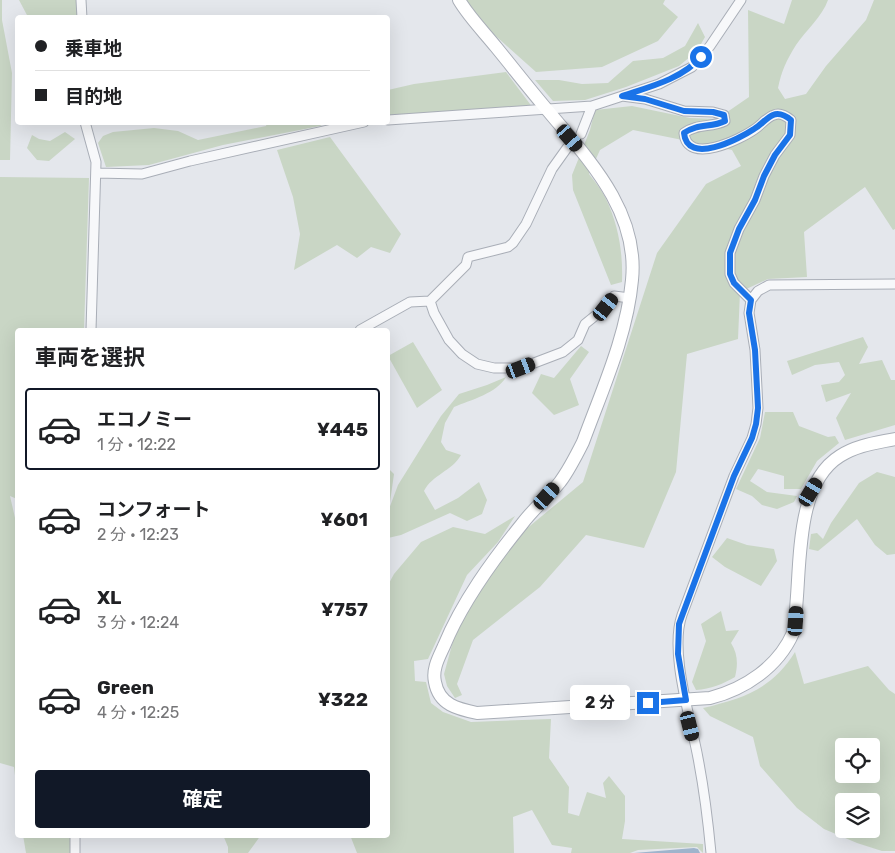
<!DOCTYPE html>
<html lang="ja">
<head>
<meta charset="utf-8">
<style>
  body { margin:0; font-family:Rubik,"Noto Sans JP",sans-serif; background:#f6f6f6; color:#202124; height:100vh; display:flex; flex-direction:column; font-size:19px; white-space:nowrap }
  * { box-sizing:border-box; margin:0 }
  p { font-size:16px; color:#757577 }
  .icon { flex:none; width:28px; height:28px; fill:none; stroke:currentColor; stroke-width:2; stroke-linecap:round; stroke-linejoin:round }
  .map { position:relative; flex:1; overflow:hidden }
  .sheet { position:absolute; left:15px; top:328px; width:375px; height:510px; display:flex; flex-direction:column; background:#fff; border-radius:5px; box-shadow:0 5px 20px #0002 }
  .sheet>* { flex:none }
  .top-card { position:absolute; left:15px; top:15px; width:375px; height:110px; border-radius:5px; box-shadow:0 5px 20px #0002; display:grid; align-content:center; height:110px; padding:0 20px; background:#fff }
  .controls { position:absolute; left:835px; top:738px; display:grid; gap:10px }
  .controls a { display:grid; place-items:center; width:45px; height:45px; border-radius:5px; background:#fff; box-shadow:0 5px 20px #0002; font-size:25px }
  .end { position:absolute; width:22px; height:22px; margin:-11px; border:6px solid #1a73e8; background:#fff; box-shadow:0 0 0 2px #fff }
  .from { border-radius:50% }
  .bubble { position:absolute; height:35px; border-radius:5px; background:#fff; box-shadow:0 5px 20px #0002; font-size:16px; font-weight:700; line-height:35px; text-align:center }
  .car { position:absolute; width:15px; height:30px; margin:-15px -8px; border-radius:6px; box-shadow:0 0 4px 1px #0007; background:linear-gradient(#222 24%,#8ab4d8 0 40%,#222 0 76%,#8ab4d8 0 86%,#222 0) }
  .top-card b { display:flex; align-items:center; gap:18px; height:48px; font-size:19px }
  .top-card b+b { border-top:1px solid #e0e0e0 }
  .top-card i { width:12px; height:12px; background:#202124 }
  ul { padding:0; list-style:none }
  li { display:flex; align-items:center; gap:15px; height:82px; margin:0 10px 8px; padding:0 10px; border:2px solid transparent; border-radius:5px }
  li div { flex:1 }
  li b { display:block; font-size:19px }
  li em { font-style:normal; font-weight:700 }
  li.selected { border-color:#111827 }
  li>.icon { width:45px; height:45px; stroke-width:1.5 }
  h2 { padding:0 20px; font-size:22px; line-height:60px }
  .cta { display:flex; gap:10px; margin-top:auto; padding:10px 20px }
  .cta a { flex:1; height:58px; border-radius:5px; background:#111827; color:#fff; font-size:20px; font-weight:700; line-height:58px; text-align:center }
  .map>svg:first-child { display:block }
  .green { fill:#c9d6c5; fill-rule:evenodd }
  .water { fill:#9fb4cc }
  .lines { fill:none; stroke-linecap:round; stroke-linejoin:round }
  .street-casing { stroke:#a9aeb7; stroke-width:11 }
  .secondary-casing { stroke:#a9aeb7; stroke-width:14 }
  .street { stroke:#f7f8fa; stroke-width:9 }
  .secondary { stroke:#fff; stroke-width:12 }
  .route { stroke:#1a73e8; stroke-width:6 }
</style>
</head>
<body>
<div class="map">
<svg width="895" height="853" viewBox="0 0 895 853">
  <rect width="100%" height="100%" fill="#e4e7ec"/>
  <!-- green -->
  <path class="green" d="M0,0H2V20L12,73L10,160H0Z
    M19,0H77L78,17H28Z
    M465,0H665L663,4L678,17L658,41L602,67L536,72L489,30Z
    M792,0H828C822,17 806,30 796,45C787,59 781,72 778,88L785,99L806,94L826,66L866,20L874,0H895V229L893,230L865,187L804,232L807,277L768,279L740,292L738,339L687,354L676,472L644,548L586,535L540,587L473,640L457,684L462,695L455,698L447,686L444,674L455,634L476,585L525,530L583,482L657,253L706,184L741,166L732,150L633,130L600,150L589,174C595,182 602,190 606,199C619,226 623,254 622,282L611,285L573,190L572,175L590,130L595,110L632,106L690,118L717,119L749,97L748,10L784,24Z
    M698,23L705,37L697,51L679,66L626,87L585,100L553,101L535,80H559L582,84L608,83L633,61L663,58L685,46Z
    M506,72L533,108L388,115V90L414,84Z
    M267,123H326L320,126L223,145L149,165L106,167L98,143L103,136L113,132L154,128L178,131L198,140L266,126Z
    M65,132L75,139L49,161L37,160L27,148L32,135L39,139L50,141Z
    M330,137L401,234L390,253L371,247L357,258L337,245L294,270L300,234L293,197L277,150Z
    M0,177L89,178L84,330H18L17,499L10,496L18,531L17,792L14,767L0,763Z
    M863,337L868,347L859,364L882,360L891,380H895V425L845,440L836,418L851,393L826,402L821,385L839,382L845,375L839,362L815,365L792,375L787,361Z
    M413,342L442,390L417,408L388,356Z
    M581,346L589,352L570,379L579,405L554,415L532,393L541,374L554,378Z
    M506,377C497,393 471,400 454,407L445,423L441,442L446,450L461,455C452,471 432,475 424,491L435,510L458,498L479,482L487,500L482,514L467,521L450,513L401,535L388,538V468L394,474L389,509L398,485L441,416L459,394L487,385Z
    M765,412H793L799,426L828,437L835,436L839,443L817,461L801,489H784V476L758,469L750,481L767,492L797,496L794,502L777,509L762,505L752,496L736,489L760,438Z
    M877,472L895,477V554L887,555L875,545L857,519L818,551L809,549L811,534L817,533L823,539L831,523L859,483Z
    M515,516L498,542L467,575L428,659L414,661L415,681L426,682L431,703L443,712L471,722L551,719L549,758L569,787L568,813L579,816L587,792L606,798L603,783L609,776L625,796V821L622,839L703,844V853L697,847L638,850L630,853H571L572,848L552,845L532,810L513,817L514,853H357L350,835H388V585L394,574L421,542L453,527L485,534Z
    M727,538L747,545L774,549L777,561L761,586L725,567L712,557Z
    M721,611L726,631L739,630L731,643C738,654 738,665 735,677C723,684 711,689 696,690L692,682L706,641L701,624Z
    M795,652L804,684L868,666L889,690L895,694V851H882L857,843L824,829L797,808L760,766L753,737L710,716L703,708C744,698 772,689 795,652ZM844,746H871V774H844ZM844,801H871V829H844Z
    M23,835H71L70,853H26Z
    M223,835H261L248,853H228V847Z"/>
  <!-- water -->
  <path class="water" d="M694,848L698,849L700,853H634Z"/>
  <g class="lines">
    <!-- street casing -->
    <g class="street-casing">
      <path id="street" d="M81,0L82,18
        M622,96L645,99L684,111L713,112L724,115L725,121C711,128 698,123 684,133C687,166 741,139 755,129C761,125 767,117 774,115C780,112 786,116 791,120L790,135L775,155L764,176L755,200L739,229L730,253V274L734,283L751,300
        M388,120L592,106L659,84L692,67L710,46L741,0
        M85,122L96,162L91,330
        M581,134L592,106
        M96,173L142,174L190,161L364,122
        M430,301L434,313L449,340L462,354L477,364L494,368H521L563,352L578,340L585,324L606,307L614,296L630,298
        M360,330L410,302L430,301L466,265L468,257L508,247L513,243L526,224L552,169L567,148
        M75,853V835
        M711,853C708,821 704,789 698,758C691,719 669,652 682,615L734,476L752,438L756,424L758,408L755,350L749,313L751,300L758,291L769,285L895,284"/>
    </g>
    <!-- secondary casing -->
    <g class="secondary-casing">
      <path id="secondary" d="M459,0C469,17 484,32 496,47C514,69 531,91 549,112C589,160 639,212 632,280C627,336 602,390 583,442C576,456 569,470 560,482C548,497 533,509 522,524C492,561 462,602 444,646C439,657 432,669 435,682C439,705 458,709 477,713L710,698C745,689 778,667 793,633C803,582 790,487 840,456C857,445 876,443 895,439"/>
    </g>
    <!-- street -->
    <use href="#street" class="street"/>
    <!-- secondary -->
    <use href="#secondary" class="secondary"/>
  </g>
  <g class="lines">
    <!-- route -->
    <path class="route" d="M648,703L686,700L678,654L679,624L734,476L752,438L756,424L758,408L755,350L749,313L751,300L734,283L730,274V253L739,229L755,200L764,176L775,155L790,135L791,120C786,116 780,112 773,115C766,118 761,125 754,129C739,139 687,166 684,133C698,123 711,128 725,121L724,115L713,112L684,111L645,99L622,96C649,87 682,79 701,57"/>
  </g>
</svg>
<div class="controls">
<a><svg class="icon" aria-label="locate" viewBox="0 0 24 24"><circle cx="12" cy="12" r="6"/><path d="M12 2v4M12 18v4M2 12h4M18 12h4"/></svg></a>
<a><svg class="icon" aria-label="layers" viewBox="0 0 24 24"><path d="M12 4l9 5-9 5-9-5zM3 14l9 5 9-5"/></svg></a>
</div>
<i class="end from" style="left:701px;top:57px"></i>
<i class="end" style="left:648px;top:703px"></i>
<div class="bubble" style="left:570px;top:685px;width:60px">2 分</div>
<i class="car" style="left:570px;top:138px;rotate:139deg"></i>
<i class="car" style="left:606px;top:307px;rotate:38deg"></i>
<i class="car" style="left:521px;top:368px;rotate:69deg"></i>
<i class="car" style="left:811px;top:492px;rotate:31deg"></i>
<i class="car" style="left:547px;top:496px;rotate:42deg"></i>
<i class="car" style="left:796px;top:621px;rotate:4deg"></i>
<i class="car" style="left:690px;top:726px;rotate:166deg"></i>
<div class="top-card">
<b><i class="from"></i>乗車地</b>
<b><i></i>目的地</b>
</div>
<section class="sheet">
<h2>車両を選択</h2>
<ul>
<li class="selected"><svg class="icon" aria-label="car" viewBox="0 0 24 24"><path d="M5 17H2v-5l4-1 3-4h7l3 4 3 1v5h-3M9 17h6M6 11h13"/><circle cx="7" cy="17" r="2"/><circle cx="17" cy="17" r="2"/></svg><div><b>エコノミー</b><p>1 分 · 12:22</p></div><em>¥445</em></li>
<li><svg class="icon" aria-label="car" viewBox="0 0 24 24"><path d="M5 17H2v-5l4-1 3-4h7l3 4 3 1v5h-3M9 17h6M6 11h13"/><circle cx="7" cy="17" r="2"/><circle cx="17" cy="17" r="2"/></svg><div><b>コンフォート</b><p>2 分 · 12:23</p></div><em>¥601</em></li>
<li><svg class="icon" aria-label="car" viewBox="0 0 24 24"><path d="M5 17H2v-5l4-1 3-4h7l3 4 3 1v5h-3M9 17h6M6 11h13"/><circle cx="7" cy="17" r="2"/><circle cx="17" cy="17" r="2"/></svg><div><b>XL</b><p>3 分 · 12:24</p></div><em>¥757</em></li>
<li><svg class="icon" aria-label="car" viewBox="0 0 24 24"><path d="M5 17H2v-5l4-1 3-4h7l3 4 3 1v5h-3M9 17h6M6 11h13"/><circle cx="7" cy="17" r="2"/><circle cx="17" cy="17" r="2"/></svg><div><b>Green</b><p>4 分 · 12:25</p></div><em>¥322</em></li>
</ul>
<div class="cta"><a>確定</a></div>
</section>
</div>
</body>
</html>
